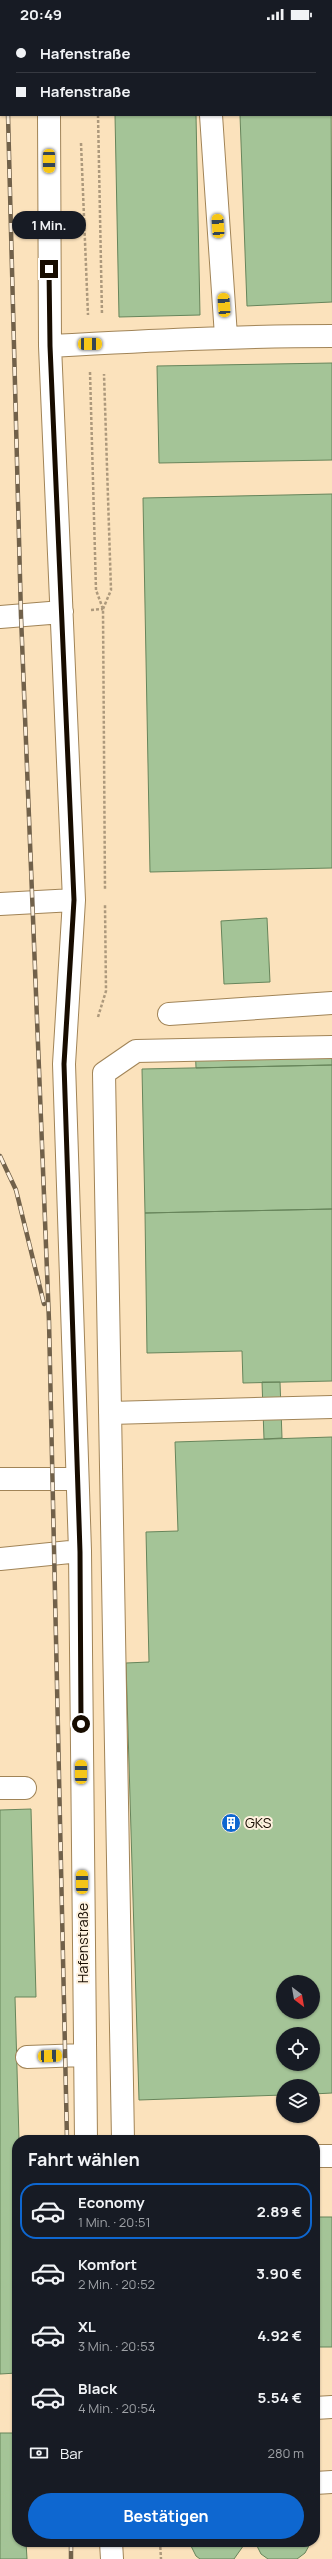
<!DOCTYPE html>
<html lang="de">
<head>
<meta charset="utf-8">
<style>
  body { margin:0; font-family:Manrope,sans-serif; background:#242831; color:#f1f3f6; height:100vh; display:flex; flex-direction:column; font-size:15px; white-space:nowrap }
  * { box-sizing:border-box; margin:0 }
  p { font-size:13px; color:#9ea1a6 }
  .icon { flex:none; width:22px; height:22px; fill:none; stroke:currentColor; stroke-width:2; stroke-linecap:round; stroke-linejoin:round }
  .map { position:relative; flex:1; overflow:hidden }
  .panel { position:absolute; left:12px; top:2107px; width:308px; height:412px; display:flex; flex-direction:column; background:#171b24; border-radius:16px; box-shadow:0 1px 3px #0004 }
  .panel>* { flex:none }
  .top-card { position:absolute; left:0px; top:0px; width:332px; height:88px; box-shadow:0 1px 3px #0004; display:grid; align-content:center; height:88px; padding:0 16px; background:#171b24 }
  .needle { width:26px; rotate:149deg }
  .fabs { position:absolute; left:276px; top:1947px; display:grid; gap:8px }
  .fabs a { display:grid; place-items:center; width:44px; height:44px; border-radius:50%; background:#171b24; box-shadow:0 1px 3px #0004; font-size:20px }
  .end { position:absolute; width:18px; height:18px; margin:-9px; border:5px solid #170c00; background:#fff; box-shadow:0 0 0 2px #fff }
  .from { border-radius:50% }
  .bubble { position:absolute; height:28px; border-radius:14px; background:#171b24; box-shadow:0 1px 3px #0004; font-size:13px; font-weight:700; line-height:28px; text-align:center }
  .car { position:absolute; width:12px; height:24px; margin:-12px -6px; border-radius:5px; box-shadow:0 0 3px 1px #0007; background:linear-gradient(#f5c518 24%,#345 0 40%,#f5c518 0 76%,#345 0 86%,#f5c518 0) }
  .top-card b { display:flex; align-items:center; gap:14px; height:38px; font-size:15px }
  .top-card b+b { border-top:1px solid #363941 }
  .top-card i { width:10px; height:10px; background:#f1f3f6 }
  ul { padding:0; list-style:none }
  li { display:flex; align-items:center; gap:12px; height:56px; margin:0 8px 6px; padding:0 8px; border:2px solid transparent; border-radius:16px }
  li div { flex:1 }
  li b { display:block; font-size:15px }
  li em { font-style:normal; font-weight:700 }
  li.selected { border-color:#0e67d0 }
  li>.icon { width:36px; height:36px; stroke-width:1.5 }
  h2 { padding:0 16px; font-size:18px; line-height:48px }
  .pay { display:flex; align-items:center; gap:10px; height:44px; padding:0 16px; font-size:15px }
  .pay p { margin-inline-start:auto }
  .action { display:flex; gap:8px; margin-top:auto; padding:8px 16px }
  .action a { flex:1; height:46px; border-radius:24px; background:#0e67d0; color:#fff; font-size:16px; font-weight:700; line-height:46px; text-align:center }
  .status { display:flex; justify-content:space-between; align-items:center; height:28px; padding:0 20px; background:#171b24; direction:ltr }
  .status svg { height:11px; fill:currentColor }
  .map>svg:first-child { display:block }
  .building { fill:#a4c497; stroke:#67855b; fill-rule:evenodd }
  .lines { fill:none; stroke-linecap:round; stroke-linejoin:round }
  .minor-casing { stroke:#a18457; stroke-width:24 }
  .path { stroke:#ad997c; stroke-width:2.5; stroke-dasharray:3 2; stroke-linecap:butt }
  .minor { stroke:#fff; stroke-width:22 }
  .rail-casing { stroke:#71614a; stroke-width:4.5 }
  .rail { stroke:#fef1de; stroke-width:3; stroke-dasharray:9; stroke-linecap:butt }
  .route { stroke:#170c00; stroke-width:5 }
  .labels { text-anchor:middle; stroke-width:4; stroke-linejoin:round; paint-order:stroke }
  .poi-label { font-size:14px; fill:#170c00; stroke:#fef1de; text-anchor:start }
  .street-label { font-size:14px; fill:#170c00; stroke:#fef1de }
</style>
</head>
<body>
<div class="status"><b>20:49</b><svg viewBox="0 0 49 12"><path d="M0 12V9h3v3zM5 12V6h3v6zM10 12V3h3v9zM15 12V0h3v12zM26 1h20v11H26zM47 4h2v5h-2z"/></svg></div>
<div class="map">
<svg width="332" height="2531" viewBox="0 0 332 2531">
  <rect width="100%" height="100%" fill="#fbe2bc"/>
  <!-- building -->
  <path class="building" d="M331,52L332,274L247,278L240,87H331Z
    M115,87H196L200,287L119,289Z
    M332,335V432L159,435L157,338Z
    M332,466V840L150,844L143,470Z
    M267,890L270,954L224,956L221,893Z
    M332,1010V1037L196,1040L195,1014Z
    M332,1037V1181L145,1185L142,1041Z
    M332,1181V1353L243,1355L242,1323L147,1325L145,1185Z
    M262,1354H280L282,1410L264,1411Z
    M332,1409V2065L313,2066V2058H283V2067L139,2072L126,1635L149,1634L146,1504L178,1503L175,1414ZM283,1954H313V1984H283ZM283,2006H313V2036H283Z
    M31,1781L36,1969H15L19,2112L17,2345L0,2346V1782Z
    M315,2189H332V2319H315Z
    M0,2405H17V2514H26L27,2531H0Z
    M189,2514H246L234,2531H200L196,2528Z
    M255,2514H311L305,2525L297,2531H268L261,2526Z"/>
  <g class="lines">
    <!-- minor casing -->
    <g class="minor-casing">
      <path id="minor" d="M47,0V1
        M331,22H332
        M49,87L50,318L74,872L64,1036L80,1523L86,2112
        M211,87L226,308
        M50,318C144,313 238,308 332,308
        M0,589L62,584
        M0,876L74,872
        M169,986L332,975
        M110,1385L332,1379
        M0,1451H77
        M0,1531L80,1523
        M0,1760H25
        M27,2029L84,2027
        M123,2112L104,1045L136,1023L332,1019
        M315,2128H332
        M315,2380L332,2379
        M315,2455L332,2454
        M111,2514L112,2531"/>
    </g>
    <!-- path -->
    <path class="path" d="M96,0V1
      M98,87L102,287
      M81,115L88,287
      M90,344L96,562L103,581L105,862
      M103,581L111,562L104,346
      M91,582L103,581
      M98,989L106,963L105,877
      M160,2514L161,2531"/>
    <!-- minor -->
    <use href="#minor" class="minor"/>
    <!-- rail casing -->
    <g class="rail-casing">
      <path id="rail" d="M5,0V1
        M8,87L21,588L49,1293L67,2112
        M0,1128L16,1162L44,1276
        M71,2514V2531"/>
    </g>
    <!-- rail -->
    <use href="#rail" class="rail"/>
  </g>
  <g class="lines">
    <!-- route -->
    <path class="route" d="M49,241L50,318L74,872L64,1036L80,1524L81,1696"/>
  </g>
  <!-- icons -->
  <defs>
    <g id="building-disc" transform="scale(1)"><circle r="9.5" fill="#0e67d0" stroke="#fef1de"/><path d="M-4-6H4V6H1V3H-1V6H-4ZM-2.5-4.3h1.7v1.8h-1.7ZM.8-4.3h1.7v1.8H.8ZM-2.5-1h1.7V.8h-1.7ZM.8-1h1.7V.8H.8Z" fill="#fff"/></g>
  </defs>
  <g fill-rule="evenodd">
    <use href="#building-disc" x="231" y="1795"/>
  </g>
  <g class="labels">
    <!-- poi labels -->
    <g class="poi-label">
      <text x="245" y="1800">GKS</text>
    </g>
    <!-- street labels -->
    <g class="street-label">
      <text transform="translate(83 1915) rotate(-90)" y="5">Hafenstraße</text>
    </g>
  </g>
</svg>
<div class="fabs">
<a><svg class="needle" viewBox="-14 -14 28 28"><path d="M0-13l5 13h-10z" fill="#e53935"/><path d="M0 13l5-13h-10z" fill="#9ea1a6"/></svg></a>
<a><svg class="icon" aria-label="locate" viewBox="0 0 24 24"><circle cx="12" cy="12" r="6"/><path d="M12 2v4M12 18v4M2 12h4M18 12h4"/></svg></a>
<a><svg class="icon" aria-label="layers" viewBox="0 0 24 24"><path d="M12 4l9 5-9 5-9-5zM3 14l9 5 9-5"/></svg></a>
</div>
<i class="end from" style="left:81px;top:1696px"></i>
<i class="end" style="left:49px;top:241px"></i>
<div class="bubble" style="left:12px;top:183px;width:74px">1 Min.</div>
<i class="car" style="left:49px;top:133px;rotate:180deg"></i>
<i class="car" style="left:218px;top:198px;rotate:356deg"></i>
<i class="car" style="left:224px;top:277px;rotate:356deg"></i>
<i class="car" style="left:90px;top:316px;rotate:90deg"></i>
<i class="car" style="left:81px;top:1744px;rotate:0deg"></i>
<i class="car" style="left:82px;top:1854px;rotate:0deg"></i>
<i class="car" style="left:50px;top:2028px;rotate:88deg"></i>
<div class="top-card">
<b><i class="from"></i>Hafenstraße</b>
<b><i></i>Hafenstraße</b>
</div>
<section class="panel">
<h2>Fahrt wählen</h2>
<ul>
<li class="selected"><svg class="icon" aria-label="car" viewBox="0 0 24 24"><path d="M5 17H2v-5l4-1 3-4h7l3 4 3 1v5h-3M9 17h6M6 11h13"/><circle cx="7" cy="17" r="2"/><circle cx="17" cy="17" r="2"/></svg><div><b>Economy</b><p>1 Min. · 20:51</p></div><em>2.89 €</em></li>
<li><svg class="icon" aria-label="car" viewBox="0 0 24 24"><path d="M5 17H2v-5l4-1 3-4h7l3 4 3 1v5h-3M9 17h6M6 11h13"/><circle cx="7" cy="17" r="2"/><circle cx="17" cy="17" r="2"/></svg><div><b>Komfort</b><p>2 Min. · 20:52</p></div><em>3.90 €</em></li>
<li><svg class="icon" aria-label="car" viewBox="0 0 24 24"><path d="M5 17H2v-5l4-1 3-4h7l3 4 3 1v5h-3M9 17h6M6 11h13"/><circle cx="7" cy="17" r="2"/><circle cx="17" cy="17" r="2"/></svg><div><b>XL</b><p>3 Min. · 20:53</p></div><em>4.92 €</em></li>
<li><svg class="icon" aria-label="car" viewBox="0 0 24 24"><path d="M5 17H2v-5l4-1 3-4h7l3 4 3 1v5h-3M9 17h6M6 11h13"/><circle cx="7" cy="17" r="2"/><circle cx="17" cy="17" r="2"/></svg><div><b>Black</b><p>4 Min. · 20:54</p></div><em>5.54 €</em></li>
</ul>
<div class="pay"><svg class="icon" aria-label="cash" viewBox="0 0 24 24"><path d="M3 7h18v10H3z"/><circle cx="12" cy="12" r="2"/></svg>Bar<p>280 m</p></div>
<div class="action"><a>Bestätigen</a></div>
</section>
</div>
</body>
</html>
